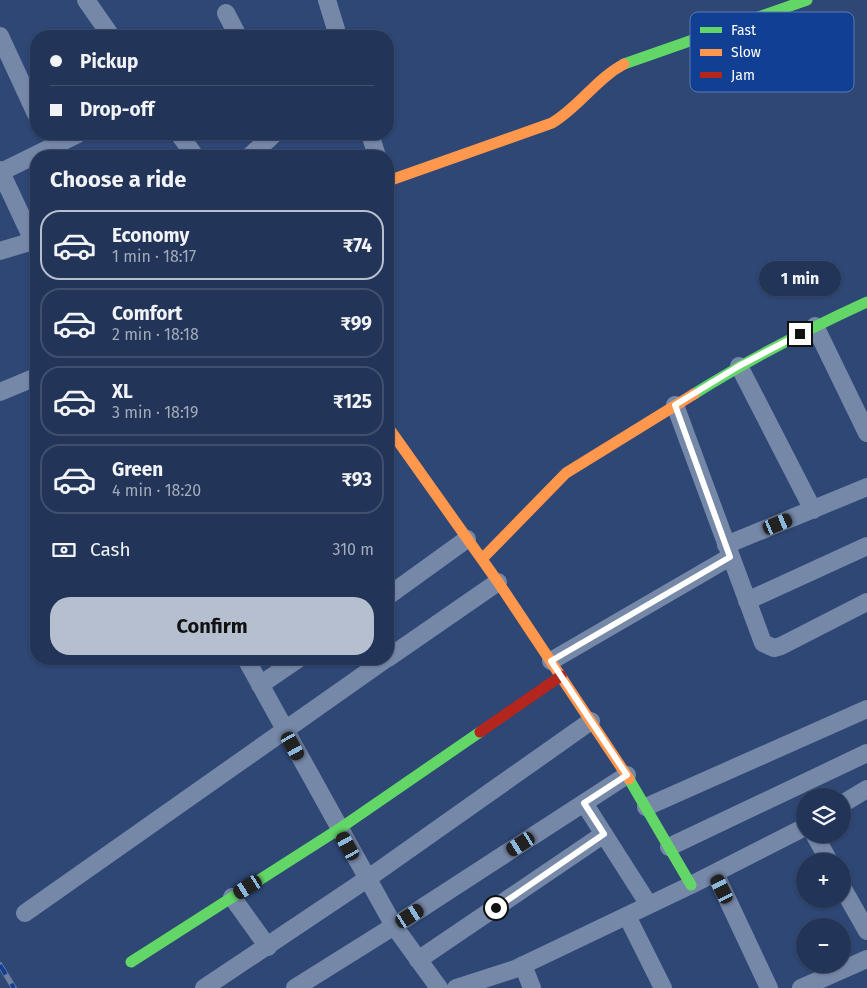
<!DOCTYPE html>
<html lang="en">
<head>
<meta charset="utf-8">
<style>
  body { margin:0; font-family:"Fira Sans",sans-serif; background:#2e4061; color:#f1f3f6; height:100vh; display:flex; flex-direction:column; font-size:19px; white-space:nowrap }
  * { box-sizing:border-box; margin:0 }
  p { font-size:16px; color:#a2abba }
  .icon { flex:none; width:28px; height:28px; fill:none; stroke:currentColor; stroke-width:2; stroke-linecap:round; stroke-linejoin:round }
  .map { position:relative; flex:1; overflow:hidden }
  .sheet { position:absolute; left:30px; top:150px; width:364px; height:515px; display:flex; flex-direction:column; background:#223558; border-radius:20px; box-shadow:0 1px 4px #0004,0 0 0 1px #3f506e }
  .sheet>* { flex:none }
  .banner { position:absolute; left:30px; top:30px; width:364px; height:110px; border-radius:20px; box-shadow:0 1px 4px #0004,0 0 0 1px #3f506e; display:grid; align-content:center; height:110px; padding:0 20px; background:#223558 }
  .controls { position:absolute; left:796px; top:788px; display:grid; gap:10px }
  .controls a { display:grid; place-items:center; width:55px; height:55px; border-radius:50%; background:#223558; box-shadow:0 1px 4px #0004,0 0 0 1px #3f506e; font-size:25px }
  .end { position:absolute; width:22px; height:22px; margin:-11px; border:6px solid #fff; background:#111; box-shadow:0 0 0 2px #111 }
  .from { border-radius:50% }
  .bubble { position:absolute; height:35px; border-radius:18px; background:#223558; box-shadow:0 1px 4px #0004,0 0 0 1px #3f506e; font-size:16px; font-weight:700; line-height:35px; text-align:center }
  .car { position:absolute; width:15px; height:30px; margin:-15px -8px; border-radius:6px; box-shadow:0 0 4px 1px #0007; background:linear-gradient(#222 24%,#8ab4d8 0 40%,#222 0 76%,#8ab4d8 0 86%,#222 0) }
  .banner b { display:flex; align-items:center; gap:18px; height:48px; font-size:19px }
  .banner b+b { border-top:1px solid #3f506e }
  .banner i { width:12px; height:12px; background:#f1f3f6 }
  ul { padding:0; list-style:none }
  li { display:flex; align-items:center; gap:15px; height:70px; margin:0 10px 8px; padding:0 10px; border:2px solid #3f506e; border-radius:20px }
  li div { flex:1 }
  li b { display:block; font-size:19px }
  li em { font-style:normal; font-weight:700 }
  li.selected { border-color:#b6bfcf }
  li>.icon { width:45px; height:45px; stroke-width:1.5 }
  h2 { padding:0 20px; font-size:22px; line-height:60px }
  .pay { display:flex; align-items:center; gap:12px; height:55px; padding:0 20px; font-size:19px }
  .pay p { margin-inline-start:auto }
  .cta { display:flex; gap:10px; margin-top:auto; padding:10px 20px }
  .cta a { flex:1; height:58px; border-radius:20px; background:#b6bfcf; color:#111; font-size:20px; font-weight:700; line-height:58px; text-align:center }
  .map>svg:first-child { display:block }
  .lines { fill:none; stroke-linecap:round; stroke-linejoin:round }
  .street { stroke:#7688a8; stroke-width:18 }
  .fast { stroke:#63d668; stroke-width:11 }
  .slow { stroke:#ff974d; stroke-width:11 }
  .jam { stroke:#b3261e; stroke-width:11 }
  .rail-casing { stroke:#6e7fa0; stroke-width:5.5 }
  .rail { stroke:#103f93; stroke-width:4; stroke-dasharray:11; stroke-linecap:butt }
  .route { stroke:#fff; stroke-width:6 }
  .key { fill:#103f93; stroke:#5879b3; stroke-width:1 }
  .key-label { font-size:14px; fill:#fff }
</style>
</head>
<body>
<div class="map">
<svg width="867" height="988" viewBox="0 0 867 988">
  <rect width="100%" height="100%" fill="#2e4775"/>
  <g class="lines">
    <!-- street -->
    <path class="street" d="M86,0L111,36
      M327,0L338,36
      M226,13L238,36
      M0,36L36,114
      M179,134L195,156
      M370,134L377,156
      M250,156L274,134
      M0,170L36,247
      M1,172L78,134
      M0,251L33,241
      M815,326L867,433
      M739,366L813,510
      M0,392L36,377
      M675,405L763,643L774,648L781,646L867,602
      M726,545L867,487
      M388,596L467,539
      M747,601L867,546
      M388,658L498,582
      M246,659L394,926L439,988
      M551,661L730,557
      M260,685L298,659
      M584,803L649,905
      M842,804L867,789
      M646,807L867,709
      M814,834L829,861
      M669,847L867,753
      M715,873L769,988
      M842,887L867,931
      M232,897L268,947
      M25,913L386,659
      M627,916L663,988
      M418,960L604,834
      M523,965L532,988
      M204,988L367,879L591,721
      M295,988L394,926L627,775
      M456,988L515,969L691,885L805,827
      M801,988L867,959"/>
    <!-- fast -->
    <path class="fast" d="M624,64L807,0
      M694,394C750,359 808,329 867,302
      M629,779L691,885
      M131,962L339,829L480,732"/>
    <!-- slow -->
    <path class="slow" d="M388,181L552,123C579,107 596,79 624,64
      M388,427L498,582L629,779
      M482,559L566,473L694,394"/>
    <!-- jam -->
    <path class="jam" d="M480,732L561,676"/>
    <!-- rail casing -->
    <g class="rail-casing">
      <path id="rail" d="M0,965L14,988"/>
    </g>
    <!-- rail -->
    <use href="#rail" class="rail"/>
  </g>
  <g class="lines">
    <!-- route -->
    <path class="route" d="M496,908L604,834L584,803L627,775L551,661L730,557L675,405L739,366L800,334"/>
  </g>
  <!-- legend -->
  <rect x="690" y="12" width="164" height="80" rx="8" class="key"/>
  <rect x="700" y="27" width="22" height="6" fill="#63d668"/>
  <rect x="700" y="49" width="22" height="7" fill="#ff974d"/>
  <rect x="700" y="72" width="22" height="6" fill="#b3261e"/>
  <g class="key-label">
    <text x="731" y="35">Fast</text>
    <text x="731" y="57">Slow</text>
    <text x="731" y="80">Jam</text>
  </g>
</svg>
<div class="controls">
<a><svg class="icon" aria-label="layers" viewBox="0 0 24 24"><path d="M12 4l9 5-9 5-9-5zM3 14l9 5 9-5"/></svg></a>
<a>+</a>
<a>−</a>
</div>
<i class="end from" style="left:496px;top:908px"></i>
<i class="end" style="left:800px;top:334px"></i>
<div class="bubble" style="left:759px;top:261px;width:82px">1 min</div>
<i class="car" style="left:778px;top:524px;rotate:68deg"></i>
<i class="car" style="left:293px;top:746px;rotate:151deg"></i>
<i class="car" style="left:521px;top:844px;rotate:237deg"></i>
<i class="car" style="left:348px;top:846px;rotate:331deg"></i>
<i class="car" style="left:248px;top:887px;rotate:238deg"></i>
<i class="car" style="left:722px;top:889px;rotate:334deg"></i>
<i class="car" style="left:410px;top:916px;rotate:57deg"></i>
<div class="banner">
<b><i class="from"></i>Pickup</b>
<b><i></i>Drop-off</b>
</div>
<section class="sheet">
<h2>Choose a ride</h2>
<ul>
<li class="selected"><svg class="icon" aria-label="car" viewBox="0 0 24 24"><path d="M5 17H2v-5l4-1 3-4h7l3 4 3 1v5h-3M9 17h6M6 11h13"/><circle cx="7" cy="17" r="2"/><circle cx="17" cy="17" r="2"/></svg><div><b>Economy</b><p>1 min · 18:17</p></div><em>₹74</em></li>
<li><svg class="icon" aria-label="car" viewBox="0 0 24 24"><path d="M5 17H2v-5l4-1 3-4h7l3 4 3 1v5h-3M9 17h6M6 11h13"/><circle cx="7" cy="17" r="2"/><circle cx="17" cy="17" r="2"/></svg><div><b>Comfort</b><p>2 min · 18:18</p></div><em>₹99</em></li>
<li><svg class="icon" aria-label="car" viewBox="0 0 24 24"><path d="M5 17H2v-5l4-1 3-4h7l3 4 3 1v5h-3M9 17h6M6 11h13"/><circle cx="7" cy="17" r="2"/><circle cx="17" cy="17" r="2"/></svg><div><b>XL</b><p>3 min · 18:19</p></div><em>₹125</em></li>
<li><svg class="icon" aria-label="car" viewBox="0 0 24 24"><path d="M5 17H2v-5l4-1 3-4h7l3 4 3 1v5h-3M9 17h6M6 11h13"/><circle cx="7" cy="17" r="2"/><circle cx="17" cy="17" r="2"/></svg><div><b>Green</b><p>4 min · 18:20</p></div><em>₹93</em></li>
</ul>
<div class="pay"><svg class="icon" aria-label="cash" viewBox="0 0 24 24"><path d="M3 7h18v10H3z"/><circle cx="12" cy="12" r="2"/></svg>Cash<p>310 m</p></div>
<div class="cta"><a>Confirm</a></div>
</section>
</div>
</body>
</html>
